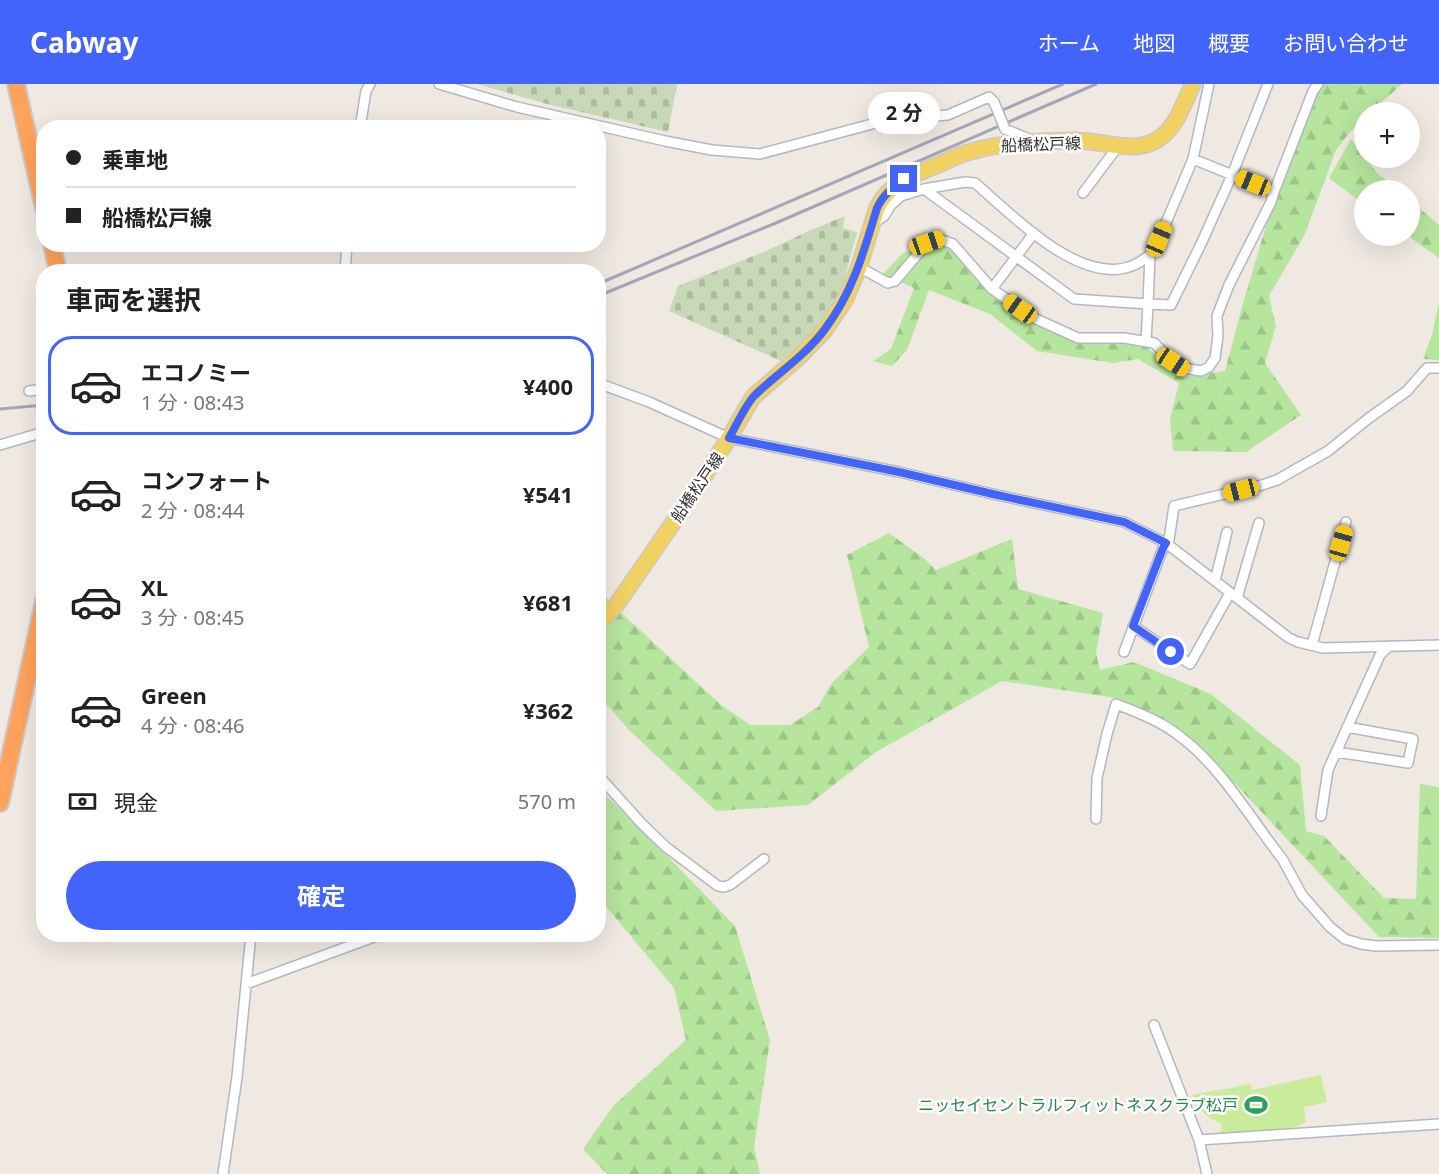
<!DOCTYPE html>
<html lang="ja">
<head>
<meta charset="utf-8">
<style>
  body { margin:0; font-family:"Noto Sans","Noto Sans JP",sans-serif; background:#f6f6f6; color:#222; height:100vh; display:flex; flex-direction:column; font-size:22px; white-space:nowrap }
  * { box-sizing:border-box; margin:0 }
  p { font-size:20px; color:#767676 }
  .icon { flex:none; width:33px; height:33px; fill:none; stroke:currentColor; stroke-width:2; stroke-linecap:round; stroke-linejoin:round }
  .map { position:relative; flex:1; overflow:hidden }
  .drawer { position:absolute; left:36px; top:180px; width:570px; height:678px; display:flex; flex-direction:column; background:#fff; border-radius:24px; box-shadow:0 6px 24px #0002 }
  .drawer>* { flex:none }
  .hud { position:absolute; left:36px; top:36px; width:570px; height:132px; border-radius:24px; box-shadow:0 6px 24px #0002; display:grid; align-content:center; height:132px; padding:0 30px; background:#fff }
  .controls { position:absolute; left:1354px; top:18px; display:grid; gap:12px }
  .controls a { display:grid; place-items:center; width:66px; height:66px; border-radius:50%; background:#fff; box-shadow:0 6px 24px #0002; font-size:30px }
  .end { position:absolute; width:27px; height:27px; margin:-14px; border:8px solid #4264fb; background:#fff; box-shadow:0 0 0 3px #fff }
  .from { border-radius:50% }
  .bubble { position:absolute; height:42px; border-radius:21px; background:#fff; box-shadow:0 6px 24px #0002; font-size:20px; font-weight:700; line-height:42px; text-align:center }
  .car { position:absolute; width:18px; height:36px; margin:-18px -9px; border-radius:8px; box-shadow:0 0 4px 2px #0007; background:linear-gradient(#f5c518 24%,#345 0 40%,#f5c518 0 76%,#345 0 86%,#f5c518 0) }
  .hud b { display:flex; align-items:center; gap:21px; height:57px; font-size:22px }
  .hud b+b { border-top:2px solid #e0e0e0 }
  .hud i { width:15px; height:15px; background:#222 }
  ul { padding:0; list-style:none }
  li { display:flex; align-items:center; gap:18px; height:99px; margin:0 12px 9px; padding:0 18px; border:3px solid transparent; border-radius:24px }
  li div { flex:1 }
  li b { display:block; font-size:22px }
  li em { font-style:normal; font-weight:700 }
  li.selected { border-color:#4264fb }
  li>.icon { width:54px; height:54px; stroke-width:1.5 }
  h2 { padding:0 30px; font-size:27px; line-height:72px }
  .pay { display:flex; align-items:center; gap:15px; height:66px; padding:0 30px; font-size:22px }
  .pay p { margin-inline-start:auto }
  .button { display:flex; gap:12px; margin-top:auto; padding:12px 30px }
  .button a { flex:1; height:69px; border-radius:36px; background:#4264fb; color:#fff; font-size:24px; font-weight:700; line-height:69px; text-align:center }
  header { display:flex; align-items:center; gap:36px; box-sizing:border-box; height:84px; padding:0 30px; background:#4264fb; color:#fff }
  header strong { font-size:28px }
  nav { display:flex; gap:33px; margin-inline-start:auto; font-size:21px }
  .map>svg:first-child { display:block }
  .forest { fill:url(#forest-firs) }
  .cemetery { fill:url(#cemetery-stones) }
  .pitch { fill:#c9ec9a }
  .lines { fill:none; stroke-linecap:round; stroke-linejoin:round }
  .street-casing { stroke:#b4b7c1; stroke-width:12 }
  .primary-casing { stroke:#c9c9c9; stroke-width:18 }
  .highway-casing { stroke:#c9c9c9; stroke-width:20 }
  .street { stroke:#fff; stroke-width:9 }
  .primary { stroke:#f2d163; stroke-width:15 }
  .highway { stroke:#ffa35c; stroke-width:16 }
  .rail { stroke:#a3a6b8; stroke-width:3 }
  .street-bridge-casing { stroke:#b4b7c1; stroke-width:12; stroke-linecap:butt }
  .street-bridge { stroke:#fff; stroke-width:9 }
  .route { stroke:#4264fb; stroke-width:8 }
  .labels { text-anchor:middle; stroke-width:5; stroke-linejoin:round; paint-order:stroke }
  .street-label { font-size:16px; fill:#2e2e2e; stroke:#fff }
  .leisure-label { font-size:16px; fill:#27864d; stroke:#fff; text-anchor:end }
</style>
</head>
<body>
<header>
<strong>Cabway</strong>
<nav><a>ホーム</a><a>地図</a><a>概要</a><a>お問い合わせ</a></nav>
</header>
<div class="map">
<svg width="1439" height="1090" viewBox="0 0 1439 1090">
  <defs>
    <pattern id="forest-firs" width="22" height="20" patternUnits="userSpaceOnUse" patternTransform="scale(1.5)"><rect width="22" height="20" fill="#b6e59e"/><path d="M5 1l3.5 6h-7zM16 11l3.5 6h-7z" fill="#9dc588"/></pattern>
    <pattern id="cemetery-stones" width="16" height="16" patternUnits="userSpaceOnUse" patternTransform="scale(1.5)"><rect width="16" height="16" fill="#c8d9b8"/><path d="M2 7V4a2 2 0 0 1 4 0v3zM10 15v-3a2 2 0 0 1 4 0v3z" fill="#acbb9e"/></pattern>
  </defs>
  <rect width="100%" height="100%" fill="#efe9e1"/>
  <!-- forest -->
  <path class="forest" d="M1324,0H1402L1371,28H1365V34L1349,49L1336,66L1305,150L1269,212L1276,242L1265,279L1301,331L1246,368L1173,367L1170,335L1179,299L1138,275L1113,279L1037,267L990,230L929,206L907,266L892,282L873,277L891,265L914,204L883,190L902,170L937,155L994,201L1067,251L1142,259L1182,293L1225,287L1242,223L1276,108L1319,5Z
    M1351,55L1377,89L1398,106H1365V121L1329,94Z
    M1410,116L1439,141V174L1408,152H1410Z
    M1439,218V276L1423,275L1432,251Z
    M889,449L926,476L936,486L1012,455L1018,505L1103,529L1096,569L1100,586L1134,578L1211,610L1300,681L1306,747L1324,752L1384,814L1416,815L1420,700L1439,703V854L1379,853L1241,706L1182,649L1123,616L1103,612L1002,597L876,668L808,721L716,727L631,648L599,612L598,504L616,524L721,621L750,641H790L818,623L831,600L869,563L847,471Z
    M599,705L647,751L735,842L770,956L754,1063L760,1090H607L583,1065L613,1022L686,956L674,904L599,814Z"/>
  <!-- cemetery -->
  <path class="cemetery" d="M477,0H677L668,48L547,20Z
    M845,132L843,144L857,148L842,204L826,231L812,250L781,277L669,227L678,202L766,167L811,146Z"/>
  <!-- pitch -->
  <path class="pitch" d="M1321,991L1327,1018L1304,1023L1306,1038L1280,1050L1234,1052L1220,1049L1222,1040C1206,1033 1200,1027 1192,1011L1251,1000L1252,1006Z"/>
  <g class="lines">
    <!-- street casing -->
    <g class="street-casing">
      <path id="street" d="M439,0L517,23L665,57L712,66L760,70L887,36L948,31L989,13L994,18
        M360,44L366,7L370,0
        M1005,45L1029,55
        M1193,75L1274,108L1313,7L1318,0
        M924,105L965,98L975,99C1011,130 1074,196 1125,184C1135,182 1142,177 1150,171
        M1083,109L1119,61
        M872,140L884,132L891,121L901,112L924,105L1074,215L1148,220L1150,171L1159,155L1193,75L1209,0
        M859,183L888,199L895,197L927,159L939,155L953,160L992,205L1034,234L1078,254H1124L1154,259L1173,278L1184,284L1201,287L1209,283L1215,274L1218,252L1217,232L1229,201L1271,118L1274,108
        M345,188L347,160
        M992,205L1034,149
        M1146,257L1148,220L1171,221L1201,160L1232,91L1268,0
        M598,299L649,318L729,354L899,388L997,411L1124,438L1166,459L1289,554L1298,558L1323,564L1439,561
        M29,307L44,305
        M0,361L44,348
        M1215,497L1227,448
        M1237,514L1259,439
        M1133,542L1190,580L1230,509
        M1312,561L1346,438
        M1124,568L1163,464L1169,456L1174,422L1262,401L1277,396L1328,367L1369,334L1407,307L1427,284H1439
        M1336,668L1408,679L1413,655L1347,643
        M598,691L642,740L666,763L718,802L724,803L730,801L764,775
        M1321,732L1328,686L1380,571L1389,562
        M1096,735L1097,694L1107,650L1116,620C1139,629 1163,638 1182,654C1217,680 1247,728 1274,764L1283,776L1302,811L1330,843L1345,855L1361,860L1376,862L1439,861
        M246,900L382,850
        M1154,941L1199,1056L1207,1090
        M1199,1056L1439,1040
        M223,1090L237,993L251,850"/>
    </g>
    <!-- primary casing -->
    <g class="primary-casing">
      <path id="primary" d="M598,536L605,533L617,520L684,423L729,354L753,313L799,273L824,247L845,216L859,183L877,124C890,99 910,92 935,82C947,77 960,70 973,67C1000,59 1028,58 1055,57C1065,57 1074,56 1083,57C1107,58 1133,69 1155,57C1176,46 1183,20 1193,0"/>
    </g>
    <!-- highway casing -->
    <g class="highway-casing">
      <path id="highway" d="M16,0L44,124
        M52,160L58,188
        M0,719L44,517"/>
    </g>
    <!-- street -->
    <use href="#street" class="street"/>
    <!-- primary -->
    <use href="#primary" class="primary"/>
    <!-- highway -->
    <use href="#highway" class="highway"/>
    <!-- rail -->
    <path class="rail" d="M598,200L1063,0
      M598,212L776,139L1096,0
      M0,325L44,321"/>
    <!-- street-bridge casing -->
    <g class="street-bridge-casing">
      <path id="street-bridge" d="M994,18L1005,45"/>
    </g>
    <!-- street-bridge -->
    <use href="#street-bridge" class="street-bridge"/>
  </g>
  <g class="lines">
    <!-- route -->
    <path class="route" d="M904,95C893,103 883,111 877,124C864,167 853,208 825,245C806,271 778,289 755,311C746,320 736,342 729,354L899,388L997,411L1124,438L1166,459L1163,464L1133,542L1171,568"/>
  </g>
  <!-- icons -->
  <defs>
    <g id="stadium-bare" transform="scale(1.8)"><path d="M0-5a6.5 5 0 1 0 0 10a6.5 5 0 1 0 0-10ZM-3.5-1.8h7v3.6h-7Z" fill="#2e9e5b" stroke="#fff" stroke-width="2.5" paint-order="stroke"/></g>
  </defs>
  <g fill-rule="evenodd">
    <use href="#stadium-bare" x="1256" y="1021"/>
  </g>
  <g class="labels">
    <!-- street labels -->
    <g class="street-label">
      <text transform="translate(1041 60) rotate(-2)" y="6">船橋松戸線</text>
      <text transform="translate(697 403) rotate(-56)" y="6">船橋松戸線</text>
    </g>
    <!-- leisure labels -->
    <g class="leisure-label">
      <text x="1238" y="1027">ニッセイセントラルフィットネスクラブ松戸</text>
    </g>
  </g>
</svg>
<div class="controls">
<a>+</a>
<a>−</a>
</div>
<i class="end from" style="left:1171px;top:568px"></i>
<i class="end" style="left:904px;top:95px"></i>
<div class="bubble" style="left:868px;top:8px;width:72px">2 分</div>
<i class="car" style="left:1253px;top:99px;rotate:292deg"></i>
<i class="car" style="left:1159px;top:155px;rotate:23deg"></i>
<i class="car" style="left:927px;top:159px;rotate:71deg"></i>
<i class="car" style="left:1020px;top:225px;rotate:305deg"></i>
<i class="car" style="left:1173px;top:278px;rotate:123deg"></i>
<i class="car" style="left:1241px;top:406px;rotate:256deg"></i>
<i class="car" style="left:1341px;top:459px;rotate:16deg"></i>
<div class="hud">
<b><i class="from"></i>乗車地</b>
<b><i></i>船橋松戸線</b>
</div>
<section class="drawer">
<h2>車両を選択</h2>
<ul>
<li class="selected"><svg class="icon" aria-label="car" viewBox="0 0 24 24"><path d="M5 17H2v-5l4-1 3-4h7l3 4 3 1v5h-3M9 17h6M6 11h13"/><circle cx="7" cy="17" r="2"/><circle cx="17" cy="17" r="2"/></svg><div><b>エコノミー</b><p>1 分 · 08:43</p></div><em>¥400</em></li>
<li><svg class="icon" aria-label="car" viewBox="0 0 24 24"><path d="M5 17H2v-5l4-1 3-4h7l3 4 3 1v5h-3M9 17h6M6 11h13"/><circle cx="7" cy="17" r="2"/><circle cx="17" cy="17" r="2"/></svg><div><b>コンフォート</b><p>2 分 · 08:44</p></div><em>¥541</em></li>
<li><svg class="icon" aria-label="car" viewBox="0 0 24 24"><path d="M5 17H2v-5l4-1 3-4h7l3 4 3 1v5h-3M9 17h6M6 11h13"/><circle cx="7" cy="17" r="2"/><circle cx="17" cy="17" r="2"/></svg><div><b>XL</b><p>3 分 · 08:45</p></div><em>¥681</em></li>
<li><svg class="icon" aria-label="car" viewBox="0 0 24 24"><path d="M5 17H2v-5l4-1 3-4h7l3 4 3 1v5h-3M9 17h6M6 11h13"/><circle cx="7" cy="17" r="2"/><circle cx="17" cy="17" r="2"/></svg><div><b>Green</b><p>4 分 · 08:46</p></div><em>¥362</em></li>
</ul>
<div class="pay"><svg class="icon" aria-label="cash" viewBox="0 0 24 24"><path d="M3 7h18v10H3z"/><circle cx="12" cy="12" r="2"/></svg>現金<p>570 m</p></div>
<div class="button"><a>確定</a></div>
</section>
</div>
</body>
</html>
